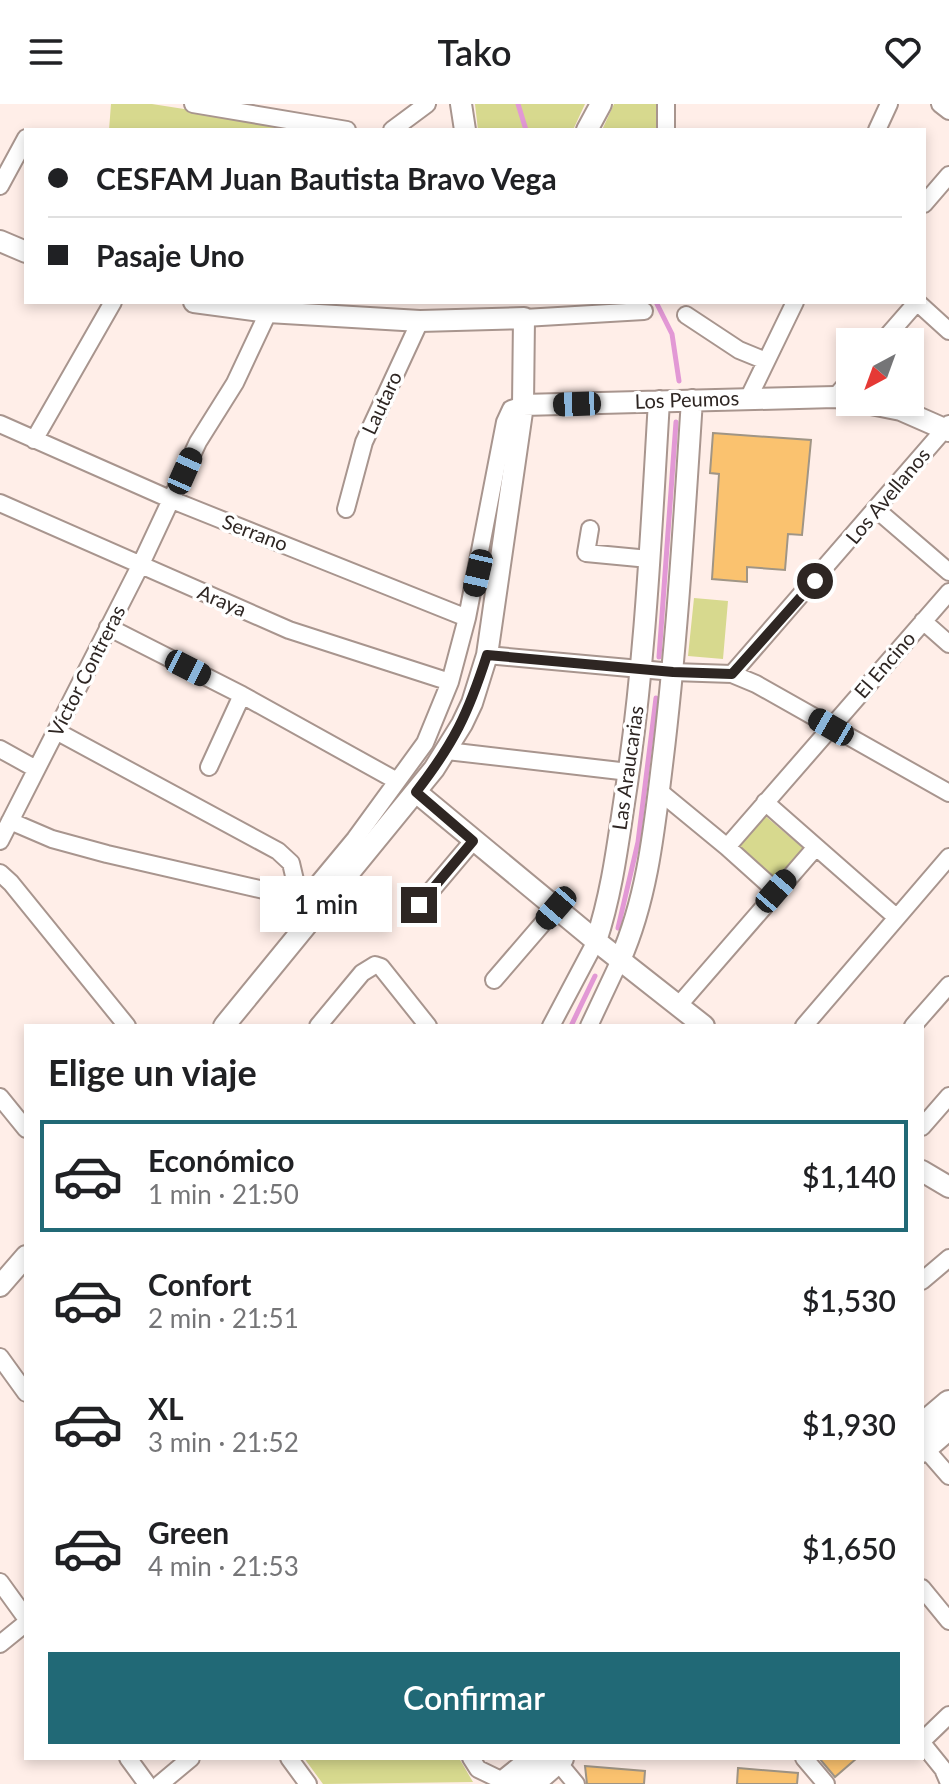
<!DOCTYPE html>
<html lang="es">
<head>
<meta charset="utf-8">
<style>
  body { margin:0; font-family:Lato,sans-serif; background:#f6f6f6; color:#202124; height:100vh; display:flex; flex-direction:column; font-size:30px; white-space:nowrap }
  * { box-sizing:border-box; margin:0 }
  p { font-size:26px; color:#757577 }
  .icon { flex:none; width:44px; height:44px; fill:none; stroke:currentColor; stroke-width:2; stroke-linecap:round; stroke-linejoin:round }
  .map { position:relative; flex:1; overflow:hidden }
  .drawer { position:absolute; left:24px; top:920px; width:900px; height:736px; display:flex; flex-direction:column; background:#fff; border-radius:0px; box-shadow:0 4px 12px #0003 }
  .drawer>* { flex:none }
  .banner { position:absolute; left:24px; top:24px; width:902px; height:176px; border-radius:0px; box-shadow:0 4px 12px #0003; display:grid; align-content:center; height:176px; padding:0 24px; background:#fff }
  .needle { width:52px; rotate:221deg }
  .tools { position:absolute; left:836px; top:224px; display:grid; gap:16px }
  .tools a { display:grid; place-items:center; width:88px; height:88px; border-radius:0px; background:#fff; box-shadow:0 4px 12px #0003; font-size:40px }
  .end { position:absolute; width:36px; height:36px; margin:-18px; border:10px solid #2e2623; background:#fff; box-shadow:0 0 0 4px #fff }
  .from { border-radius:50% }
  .bubble { position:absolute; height:56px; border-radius:0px; background:#fff; box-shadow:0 4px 12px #0003; font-size:26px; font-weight:600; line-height:56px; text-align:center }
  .car { position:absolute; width:24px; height:48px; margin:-24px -12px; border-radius:10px; box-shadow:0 0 6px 2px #0007; background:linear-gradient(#222 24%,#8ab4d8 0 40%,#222 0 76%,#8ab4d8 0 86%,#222 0) }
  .banner b { display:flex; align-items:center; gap:28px; height:76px; font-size:30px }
  .banner b+b { border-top:2px solid #e0e0e0 }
  .banner i { width:20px; height:20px; background:#202124 }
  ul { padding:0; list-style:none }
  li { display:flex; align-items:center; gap:24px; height:112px; margin:0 16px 12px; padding:0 8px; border:4px solid transparent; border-radius:0px }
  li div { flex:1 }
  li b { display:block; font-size:30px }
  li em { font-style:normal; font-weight:600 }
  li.active { border-color:#216976 }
  li>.icon { width:72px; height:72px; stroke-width:1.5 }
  h2 { padding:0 24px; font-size:36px; line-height:96px }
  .button { display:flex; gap:16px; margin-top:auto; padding:16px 24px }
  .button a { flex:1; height:92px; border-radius:0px; background:#216976; color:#fff; font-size:32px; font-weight:600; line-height:92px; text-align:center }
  header { display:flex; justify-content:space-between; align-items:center; height:104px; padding:0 24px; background:#fff; font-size:36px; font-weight:600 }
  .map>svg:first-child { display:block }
  .green { fill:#d7d98e }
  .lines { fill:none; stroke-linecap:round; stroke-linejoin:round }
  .stream { stroke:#e298d5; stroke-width:5 }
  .building { fill:#fac26f; stroke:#a09585; stroke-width:2 }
  .minor-casing { stroke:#a8958e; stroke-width:20 }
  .tertiary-casing { stroke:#a8958e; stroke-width:24 }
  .secondary-casing { stroke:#a8958e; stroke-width:28 }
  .minor { stroke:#fff; stroke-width:16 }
  .tertiary { stroke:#fff; stroke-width:20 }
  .secondary { stroke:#fff; stroke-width:24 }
  .route { stroke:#2e2623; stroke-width:10 }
  .labels { text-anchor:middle; stroke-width:7; stroke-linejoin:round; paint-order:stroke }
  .street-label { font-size:20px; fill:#2e2623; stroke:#fff }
</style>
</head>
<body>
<header><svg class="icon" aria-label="menu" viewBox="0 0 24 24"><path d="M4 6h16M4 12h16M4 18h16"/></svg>Tako<svg class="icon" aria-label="heart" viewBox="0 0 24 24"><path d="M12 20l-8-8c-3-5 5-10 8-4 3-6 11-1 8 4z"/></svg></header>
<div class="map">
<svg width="949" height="1680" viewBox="0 0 949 1680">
  <rect width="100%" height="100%" fill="#ffeee8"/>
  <!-- green -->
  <path class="green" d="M111,0H152L319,26H109Z
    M475,0H585L573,26H478Z
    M614,0H658L657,26H602Z
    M694,494L728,497L723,555L688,552Z
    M764,711L804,745L776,781L737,745Z
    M304,1654H459L473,1678L323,1680Z"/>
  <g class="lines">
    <!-- stream -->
    <path class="stream" d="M518,0L526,26
      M656,198L672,230L679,277
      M659,553L676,318
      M618,824L638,738L656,594
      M571,922L595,872"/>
  </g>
  <!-- building -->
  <path class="building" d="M713,329L811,336L802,431L788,430L785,466L747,463V478L712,475L719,370L710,369Z
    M819,1654H857L835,1673Z
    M585,1662L645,1667L644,1680H587Z
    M738,1664L798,1669L797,1680H737Z"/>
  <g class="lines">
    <!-- minor casing -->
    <g class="minor-casing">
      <path id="minor" d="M193,0L347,26
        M666,0V26
        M940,0L949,7
        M392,26L427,0
        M877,26L889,0
        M0,82L26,34
        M924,100L949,71
        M917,198L949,227
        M686,211L739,246L766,257
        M524,214L644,207
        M882,238L917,198
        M835,293L850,276
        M748,295L795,198
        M0,320L172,396L467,514
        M34,336L113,198
        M0,399L289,526L450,578
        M346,405L364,338L420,217
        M877,406L949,468
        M590,425L586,449L649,455
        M923,517L949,540
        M108,523L242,591L397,677
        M487,551L673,568L732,570L756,580L949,689
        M732,570L949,320
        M56,627L278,747L291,759L302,806
        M0,645L36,665
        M447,647L629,668
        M209,663L242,591
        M659,687L727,743L776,787
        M765,698L896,813
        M10,717L52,735L107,750L290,792L299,797
        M0,737L140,462L198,338L235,279L273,198
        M727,743L949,488
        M0,769L11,779L127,922
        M299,797L311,788L355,735L425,639L450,578L467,514L505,318L511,305L523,301
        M419,801L473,737
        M494,876L556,804
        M678,902L816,743
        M318,922L362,869L375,861L381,863L428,922
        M551,922L596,837
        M589,922L620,856
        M804,922L949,753
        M913,922L949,881
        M0,993L26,1025
        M922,1023L949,992
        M922,1177L949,1154
        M0,1253L26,1289
        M922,1341L949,1372
        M0,1478L26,1514
        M922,1484L949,1517
        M0,1540L26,1519
        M922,1637L949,1611
        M922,1639L943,1665L949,1679
        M128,1654L147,1680
        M289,1654L308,1680
        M471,1654L478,1665L505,1678
        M804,1654L826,1680
        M557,1657L576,1680
        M160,1680L191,1654"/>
    </g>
    <!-- tertiary casing -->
    <g class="tertiary-casing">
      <path id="tertiary" d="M461,0L465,26
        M587,26L601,0
        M0,137L26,148
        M194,198L268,208L420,217L524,214L523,301L487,551L472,599L462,620L434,665L224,922
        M861,298L901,306L949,327
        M523,301L835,293L850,296
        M416,688L596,837L704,922
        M596,837C611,792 617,746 624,699C645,566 651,431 659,297
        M620,856C647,795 654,727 662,661C677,539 684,418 692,296
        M922,1067L949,1083
        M0,1182L26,1152"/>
    </g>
    <!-- secondary casing -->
    <g class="secondary-casing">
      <path id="secondary" d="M922,1322L949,1299
        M922,1346L949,1323
        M506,1680L505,1678L535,1654
        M531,1680L561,1654"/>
    </g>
    <!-- minor -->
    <use href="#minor" class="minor"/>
    <!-- tertiary -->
    <use href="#tertiary" class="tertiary"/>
    <!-- secondary -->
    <use href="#secondary" class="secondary"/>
  </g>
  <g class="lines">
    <!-- route -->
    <path class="route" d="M419,801L473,737L416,688C454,639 468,610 487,551L673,568L732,570L815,477"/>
  </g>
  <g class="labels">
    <!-- street labels -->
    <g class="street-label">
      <text transform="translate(687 296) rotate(-2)" y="7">Los Peumos</text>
      <text transform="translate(382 299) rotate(-65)" y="7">Lautaro</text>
      <text transform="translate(888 392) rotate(-50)" y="7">Los Avellanos</text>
      <text transform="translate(255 429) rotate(21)" y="7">Serrano</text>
      <text transform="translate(222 497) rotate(23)" y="7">Araya</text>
      <text transform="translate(885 561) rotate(-49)" y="7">El Encino</text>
      <text transform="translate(87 567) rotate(-63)" y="7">Víctor Contreras</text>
      <text transform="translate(628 664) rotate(-82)" y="7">Las Araucarias</text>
    </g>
  </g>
</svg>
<div class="tools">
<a><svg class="needle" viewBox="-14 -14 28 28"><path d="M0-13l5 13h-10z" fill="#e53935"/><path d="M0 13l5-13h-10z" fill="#757577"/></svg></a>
</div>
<i class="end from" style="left:815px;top:477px"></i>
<i class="end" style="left:419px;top:801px"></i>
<div class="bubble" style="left:260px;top:772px;width:132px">1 min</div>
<i class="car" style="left:577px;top:300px;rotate:268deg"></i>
<i class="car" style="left:185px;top:367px;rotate:24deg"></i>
<i class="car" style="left:478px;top:469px;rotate:193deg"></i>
<i class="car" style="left:188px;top:564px;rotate:117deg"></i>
<i class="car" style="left:831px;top:623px;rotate:300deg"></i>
<i class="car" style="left:776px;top:787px;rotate:41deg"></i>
<i class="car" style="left:556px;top:804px;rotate:221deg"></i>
<div class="banner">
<b><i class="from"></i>CESFAM Juan Bautista Bravo Vega</b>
<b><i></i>Pasaje Uno</b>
</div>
<section class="drawer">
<h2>Elige un viaje</h2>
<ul>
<li class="active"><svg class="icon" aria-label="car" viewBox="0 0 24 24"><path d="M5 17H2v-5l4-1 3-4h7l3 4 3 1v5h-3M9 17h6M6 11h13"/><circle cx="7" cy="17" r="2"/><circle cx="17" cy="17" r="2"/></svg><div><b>Económico</b><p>1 min · 21:50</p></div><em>$1,140</em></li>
<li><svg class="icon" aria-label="car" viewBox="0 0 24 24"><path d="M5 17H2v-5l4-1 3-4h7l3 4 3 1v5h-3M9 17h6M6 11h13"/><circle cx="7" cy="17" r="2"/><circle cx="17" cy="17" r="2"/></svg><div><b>Confort</b><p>2 min · 21:51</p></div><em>$1,530</em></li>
<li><svg class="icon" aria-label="car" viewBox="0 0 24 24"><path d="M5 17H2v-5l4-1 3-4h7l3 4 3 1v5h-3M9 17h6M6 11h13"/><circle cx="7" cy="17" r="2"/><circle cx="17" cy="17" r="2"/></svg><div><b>XL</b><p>3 min · 21:52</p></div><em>$1,930</em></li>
<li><svg class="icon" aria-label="car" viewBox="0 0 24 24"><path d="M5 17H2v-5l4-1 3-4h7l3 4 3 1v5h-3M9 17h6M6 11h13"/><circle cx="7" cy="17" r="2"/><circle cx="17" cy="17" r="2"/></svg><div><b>Green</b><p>4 min · 21:53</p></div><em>$1,650</em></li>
</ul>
<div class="button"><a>Confirmar</a></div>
</section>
</div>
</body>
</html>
